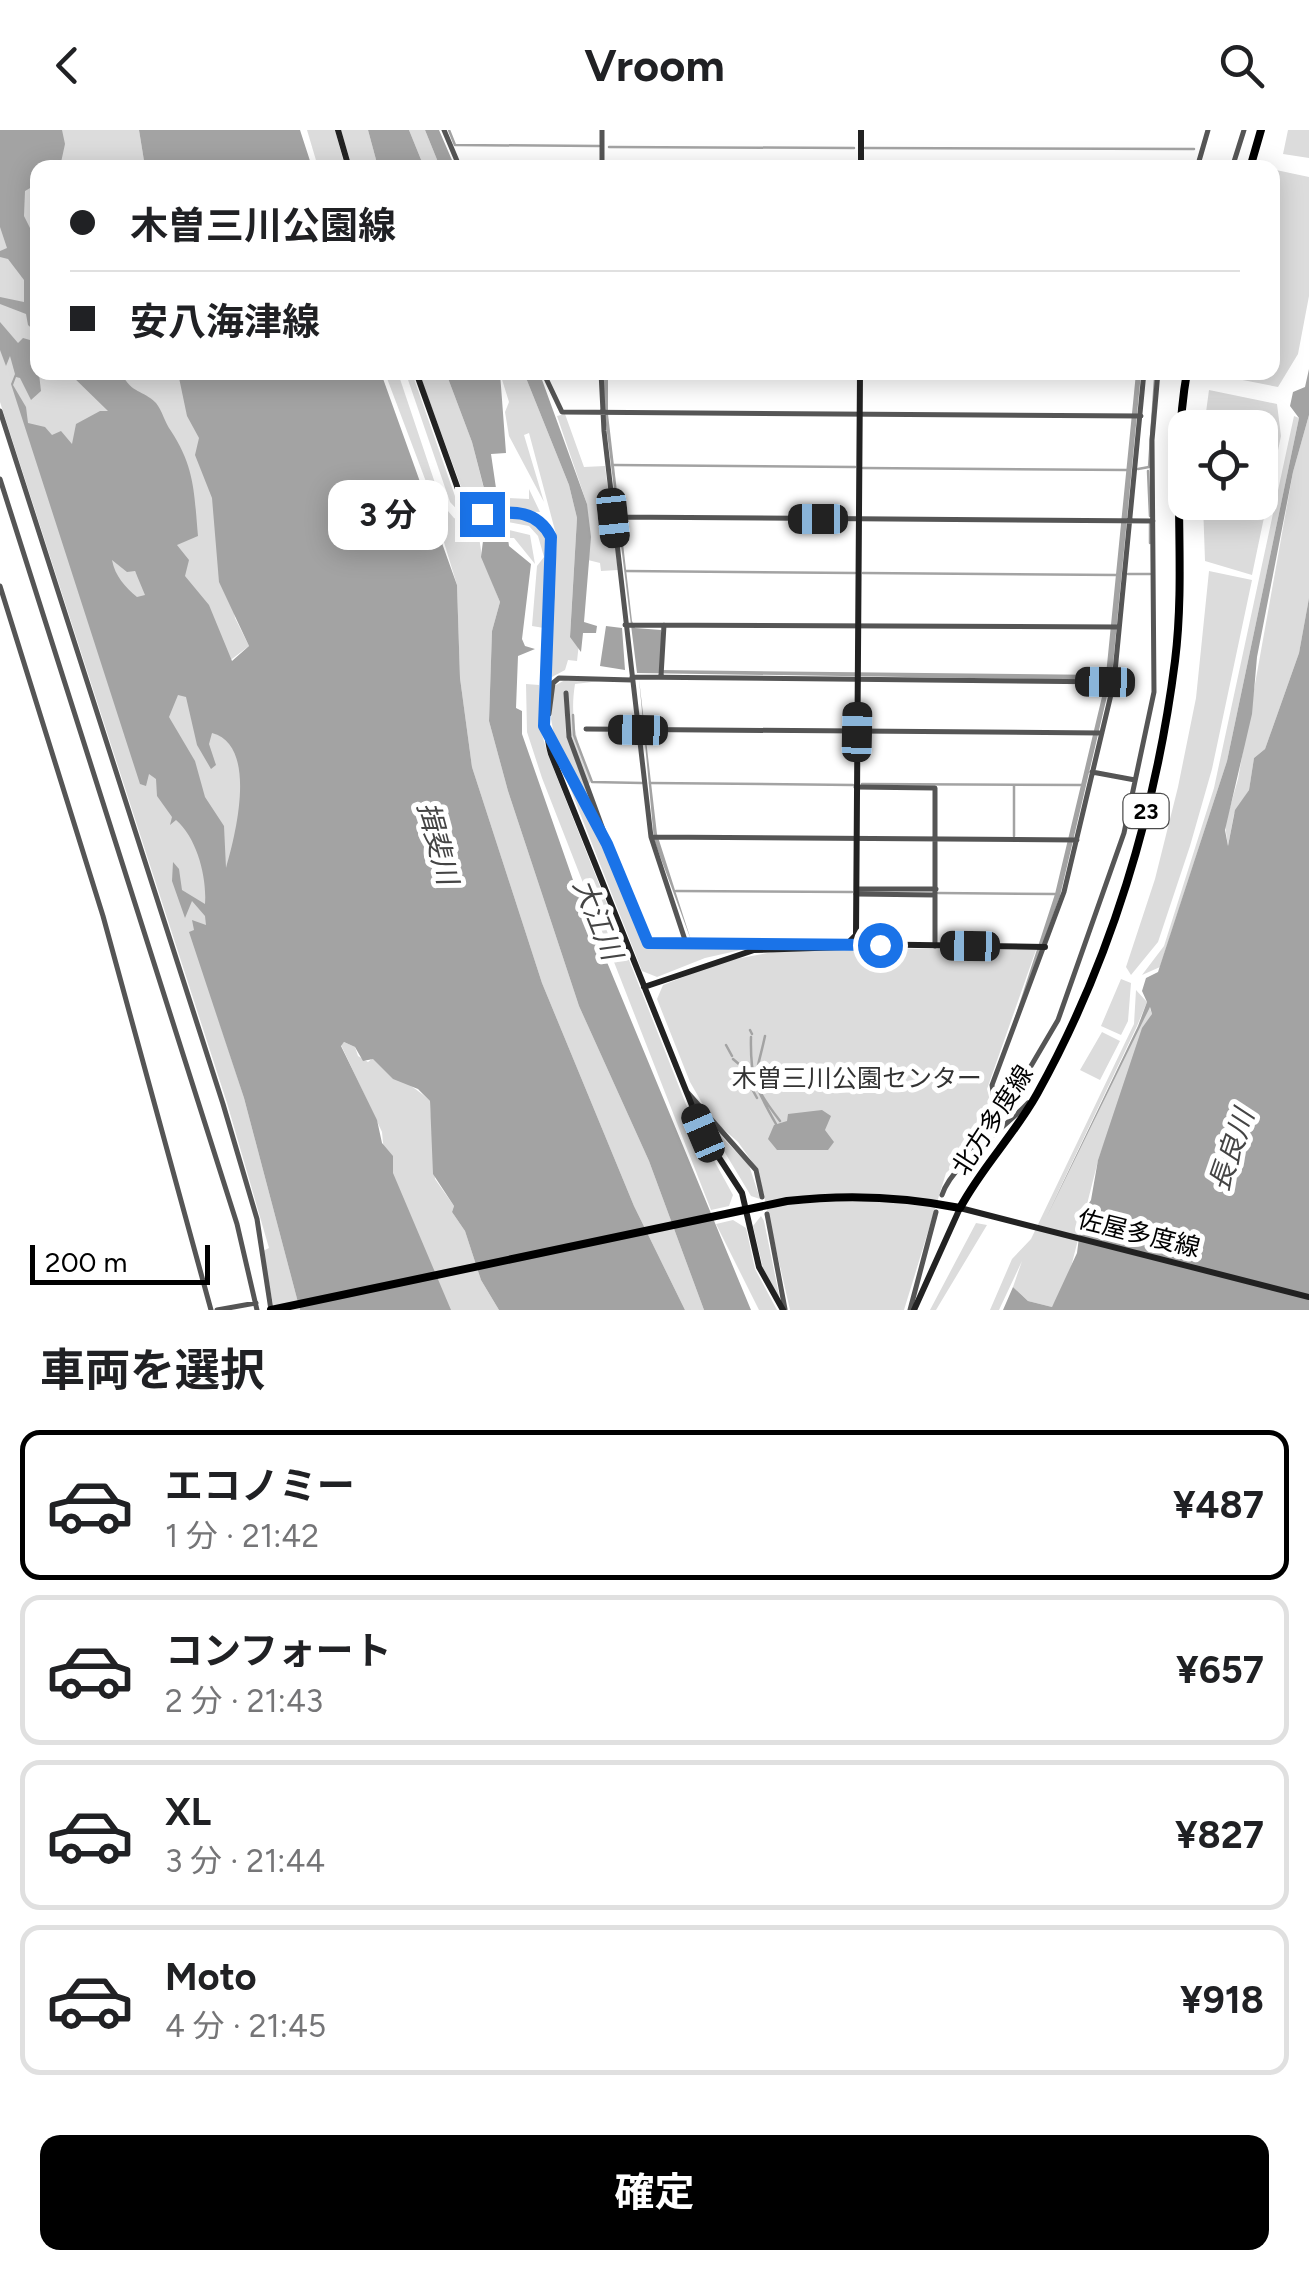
<!DOCTYPE html>
<html lang="ja">
<head>
<meta charset="utf-8">
<style>
  body { margin:0; font-family:Figtree,"Noto Sans JP",sans-serif; background:#f2f2f2; color:#202124; height:100vh; display:flex; flex-direction:column; font-size:38px; white-space:nowrap }
  * { box-sizing:border-box; margin:0 }
  p { font-size:32px; color:#757577 }
  .icon { flex:none; width:55px; height:55px; fill:none; stroke:currentColor; stroke-width:2; stroke-linecap:round; stroke-linejoin:round }
  .map { position:relative; height:1180px; overflow:hidden }
  .panel { display:flex; flex-direction:column; background:#fff; flex:1 }
  .panel>* { flex:none }
  .guide { position:absolute; left:30px; top:30px; width:1250px; height:220px; border-radius:20px; box-shadow:0 5px 25px #0003; display:grid; align-content:center; height:220px; padding:0 40px; background:#fff }
  .fabs { position:absolute; left:1168px; top:280px; display:grid; gap:20px }
  .fabs a { display:grid; place-items:center; width:110px; height:110px; border-radius:20px; background:#fff; box-shadow:0 5px 25px #0003; font-size:50px }
  .scale { position:absolute; left:30px; bottom:25px; width:180px; box-sizing:border-box; padding-left:10px; border:5px solid #000; border-top:0; font-size:28px; line-height:35px; white-space:nowrap; color:#000; -webkit-text-stroke:8px #fff; paint-order:stroke }
  .end { position:absolute; width:45px; height:45px; margin:-22px; border:12px solid #1a73e8; background:#fff; box-shadow:0 0 0 5px #fff }
  .from { border-radius:50% }
  .bubble { position:absolute; height:70px; border-radius:20px; background:#fff; box-shadow:0 5px 25px #0003; font-size:32px; font-weight:700; line-height:70px; text-align:center }
  .car { position:absolute; width:30px; height:60px; margin:-30px -15px; border-radius:12px; box-shadow:0 0 8px 2px #0007; background:linear-gradient(#222 24%,#8ab4d8 0 40%,#222 0 76%,#8ab4d8 0 86%,#222 0) }
  .guide b { display:flex; align-items:center; gap:35px; height:95px; font-size:38px }
  .guide b+b { border-top:2px solid #e0e0e0 }
  .guide i { width:25px; height:25px; background:#202124 }
  ul { padding:0; list-style:none }
  li { display:flex; align-items:center; gap:30px; height:150px; margin:0 20px 15px; padding:0 20px; border:5px solid #e0e0e0; border-radius:20px }
  li div { flex:1 }
  li b { display:block; font-size:38px }
  li em { font-style:normal; font-weight:700 }
  li.on { border-color:#000 }
  li>.icon { width:90px; height:90px; stroke-width:1.5 }
  h2 { padding:0 40px; font-size:45px; line-height:120px }
  .cta { display:flex; gap:20px; margin-top:auto; padding:20px 40px }
  .cta a { flex:1; height:115px; border-radius:20px; background:#000; color:#fff; font-size:40px; font-weight:700; line-height:115px; text-align:center }
  header { display:flex; justify-content:space-between; align-items:center; height:130px; padding:0 40px; background:#fff; font-size:45px; font-weight:700 }
  .map>svg:first-child { display:block }
  .green { fill:#dcdcdc }
  .water { fill:#a3a3a3; fill-rule:evenodd }
  .lines { fill:none; stroke-linecap:round; stroke-linejoin:round }
  .stream { stroke:#a3a3a3; stroke-width:2.5 }
  .street { stroke:#555; stroke-width:5 }
  .secondary { stroke:#222; stroke-width:6 }
  .primary { stroke:#000; stroke-width:8 }
  .route { stroke:#1a73e8; stroke-width:12 }
  .labels { text-anchor:middle; stroke-width:10; stroke-linejoin:round; paint-order:stroke }
  .shield { fill:#fff; stroke:#4c4c4c; stroke-width:2.5 }
  .shield-label { font-size:22px; font-weight:bold; fill:#000 }
  .park-label { font-size:25px; fill:#333; stroke:#fff }
  .street-label { font-size:25px; fill:#000; stroke:#fff }
  .water-label { font-size:28px; font-style:italic; fill:#444; stroke:#fff }
</style>
</head>
<body>
<header><svg class="icon" aria-label="back" viewBox="0 0 24 24"><path d="M15 5l-7 7 7 7"/></svg>Vroom<svg class="icon" aria-label="search" viewBox="0 0 24 24"><circle cx="10" cy="10" r="6"/><path d="M15 15l6 6"/></svg></header>
<div class="map">
<svg width="1309" height="1180" viewBox="0 0 1309 1180">
  <rect width="100%" height="100%" fill="#fff"/>
  <!-- green -->
  <path class="green" d="M33,0H139L145,37L38,38L37,122L18,83Z
    M307,0H335L345,37H318Z
    M341,0H368L378,37H352Z
    M409,0H425L440,37H424Z
    M1288,0H1309V28L1283,24Z
    M1276,40L1309,47V166L1298,224L1278,257L1212,244L1272,242Z
    M0,90L9,122L37,173L38,242L79,243L109,277L132,328L77,452L100,523L154,639L207,737L209,860L244,968L300,1180H274L263,1121L269,1118L227,973L0,272Z
    M113,243H181L203,307L235,488L249,516L228,532L187,468L133,267Z
    M385,243H412L456,369L464,381L484,387V393L466,389L450,372L406,244L399,246L442,374L454,388L478,400L482,427L500,472L492,501L489,591L508,661L579,876L649,1031L704,1180H685L634,1076L542,853L472,637L460,548L457,455L439,396L442,394Z
    M419,243H446L472,312L486,367L529,369V359L540,382L481,379L466,370Z
    M500,243H524L569,355L577,388L570,506L579,513L577,531L568,530L565,540L552,547L547,584L557,408L529,303L524,305L544,372L509,306L505,282L509,272Z
    M1209,260L1277,274L1281,306L1252,445L1205,431L1203,373L1260,372V298L1204,297Z
    M565,284L584,337L605,336L618,440L601,441L600,433L588,430L587,374L557,286Z
    M1309,285V468L1299,523L1265,619L1254,628L1249,660L1234,684L1228,716L1225,695L1238,649L1293,342Z
    M1294,286L1299,288L1227,631L1160,837L1142,845L1164,816L1214,658Z
    M508,386C567,386 548,459 544,498L532,496L537,436L544,427L538,406L529,396L508,392Z
    M505,399L530,405L535,434L514,408H505Z
    M115,409L150,466L121,489L101,481Z
    M1209,441L1252,450L1212,639L1190,716L1158,812L1131,845L1126,837L1155,749L1178,657L1196,568Z
    M565,550L600,551L575,554C569,591 578,616 591,650L588,656L569,599L564,562L566,604L597,690L555,610L551,589L554,556Z
    M526,554L539,555L541,601L548,625L693,992L733,1065L729,1076L711,1080L542,648L527,602Z
    M179,555L247,626L230,757L156,577Z
    M550,607L594,692L646,815L754,817L705,828L657,847L642,841Z
    M861,818L1036,820L987,959L992,978L963,1027L946,1043L904,1180H790L758,1040L738,1012L710,987L690,952L657,869L663,855L724,831L773,822Z
    M1121,849L1131,853L1128,891L1121,905L1101,896Z
    M1136,860L1147,872L1137,896L1047,1085L1149,876L1152,884L1099,1027L1068,1149L1052,1177L1028,1171L1013,1157L1022,1131L999,1180H990L1012,1129L1031,1109L1134,894Z
    M1102,902L1120,911L1100,950L1080,940Z
    M344,912L355,917L358,926L368,932L373,928C391,946 413,954 430,971L435,1049L454,1076L452,1082L465,1101L481,1150L499,1180H399L382,1002L341,915Z
    M706,991L749,1035L760,1069L751,1066Z
    M761,1086L764,1091L780,1170L763,1138L753,1096Z
    M733,1090L746,1098L755,1139L777,1180H759L716,1094Z
    M976,1093L987,1095L936,1180H930Z"/>
  <!-- water -->
  <path class="water" d="M0,0H62L65,14L60,37L38,38L37,54L25,61L24,86L37,112V203L28,195L26,184L0,174V167L24,172V150L8,129L0,127V121L7,118L0,97Z
    M139,0H300L312,37H145Z
    M368,0H409L424,37H378Z
    M425,0H439L455,37H440Z
    M0,192L18,213L23,208L30,210L37,227L41,261L31,270L20,248L16,247L13,255L26,277L28,293L45,297L52,305L61,301L72,314L76,294L100,281H108L69,243H121C133,265 142,259 156,273C162,280 165,293 171,301C195,338 194,362 198,406L177,415L189,430L185,446L209,475L232,531L249,516L219,452L212,368L195,325L199,308L187,286L178,243H381L457,455L460,548L472,637L542,853L634,1076L685,1180H499L481,1150L465,1101L452,1082L454,1076L433,1044L430,971L418,959L393,949L373,929L363,931L355,917L344,912L341,916L377,990L382,1013L393,1026V1043L451,1180H300L244,968L189,802L194,800L192,790L206,795L205,786L192,771L185,788L172,751L173,732L179,739L182,760L205,774C207,747 197,708 176,690L170,695L172,687L157,666L156,649L149,644L146,656L140,654L11,254L15,244L10,226L6,236L0,220ZM112,430L127,442L135,441L145,465L137,467C125,457 115,446 112,430ZM178,565L186,567L197,615L211,639L216,635L209,614L212,603C258,615 236,703 226,738L224,696L205,667L195,631L169,587Z
    M1309,239V285L1293,342L1257,527L1252,584L1225,700L1228,716L1235,680L1249,660L1254,628L1265,619L1299,523L1309,468V1180H1003L1013,1157L1028,1171L1052,1177L1077,1123L1082,1084L1091,1070L1098,1030L1142,898L1152,884L1150,877L1047,1086L1138,896L1147,872L1142,861L1146,848L1158,842L1227,631L1299,288L1290,276L1293,262L1305,257Z
    M446,243H500L506,323L491,324L497,365L486,366L472,312Z
    M524,243H538L541,247L587,374L591,407L584,492L597,496L596,503H583L581,522L570,507L577,388L569,355Z
    M604,243H608V284L632,491L635,498L661,500V540L1106,545L1136,243H1141L1112,545L1060,766L1005,918L1055,764L1106,550L637,543L604,279Z
    M501,403V409H508L509,416L531,434L522,509L525,516L535,519L518,526L516,578L522,581V604L573,750L751,1180H704L649,1031L579,876L508,661L489,591L492,501L500,472L481,427L483,411L488,410L489,404Z
    M606,496L622,498L625,540L600,536Z
    M639,549L657,704L691,810L654,710Z
    M822,980L831,986L825,1000L834,1012L828,1020H777L768,1009L774,995L787,991L788,984Z"/>
  <g class="lines">
    <!-- stream -->
    <path class="stream" d="M449,0L455,15L599,16
      M609,17L854,18
      M865,18L1194,19
      M614,335L855,337
      M863,338L1127,340
      M1138,339L1149,337L1155,249
      M1148,341L1150,386
      M1150,394V413
      M626,441L855,443
      M863,443L1117,445
      M1128,444H1150
      M573,585L574,605L592,652L642,653
      M650,653L853,655
      M862,654L1082,655
      M1014,706V656
      M676,761L852,762
      M938,763L1055,764
      M750,900L752,904
      M765,906C755,953 747,948 780,991
      M751,907C750,948 755,957 776,994
      M726,915L732,926
      M733,929L740,935
      M741,939L757,968"/>
    <!-- street -->
    <path class="street" d="M444,0L460,38
      M602,38V0
      M1197,38L1208,0
      M1232,38L1244,0
      M543,242L562,282L1141,286
      M601,242L604,301L651,707L686,813L775,817
      M0,281L223,974L257,1089L271,1180
      M0,349L237,1094L257,1180
      M613,387L1153,391
      M0,456L103,786L211,1180
      M625,495L1119,497
      M661,546L664,495
      M632,547L1114,552
      M566,563L569,607L636,789L647,813H686
      M549,584L553,553L559,548L632,550
      M586,599L1102,603
      M549,602L599,698
      M1092,642L1135,650
      M856,657L935,658V816
      M651,707L1077,710
      M857,759H936
      M856,764L935,765
      M688,963L756,1040L762,1067
      M996,982L1021,953L1058,890L1124,703L1154,562L1152,310L1158,242
      M970,1027L996,982L992,955L1064,762L1114,552L1144,242
      M942,1065C952,1034 1004,999 1028,973
      M767,1084L785,1179
      M217,1180L256,1173
      M910,1180L936,1082"/>
    <!-- secondary -->
    <path class="secondary" d="M338,0L349,38
      M861,38V0
      M416,242L463,373C487,392 522,370 543,394C566,419 535,571 551,624L703,1003L742,1063L759,1137L783,1180
      M852,814L1045,817
      M644,857L754,820L844,817L856,805L860,242
      M914,1180L960,1078L1309,1167"/>
    <!-- primary -->
    <path class="primary" d="M1250,38L1261,0
      M271,1180L787,1071C847,1064 901,1066 960,1078C982,1037 1014,1005 1037,964C1110,833 1156,681 1175,531C1187,435 1170,338 1187,242"/>
  </g>
  <g class="lines">
    <!-- route -->
    <path class="route" d="M482,384C511,382 536,378 551,407L544,596L607,714L648,813L880,815"/>
  </g>
  <g class="labels">
    <!-- shield labels -->
    <rect class="shield" x="1123.5" y="664" width="45" height="34" rx="8"/>
    <g class="shield-label">
      <text x="1146" y="689">23</text>
    </g>
    <!-- park labels -->
    <g class="park-label">
      <text x="857" y="957">木曽三川公園センター</text>
    </g>
    <!-- street labels -->
    <g class="street-label">
      <text transform="translate(992 990) rotate(-57)" y="9">北方多度線</text>
      <text transform="translate(1139 1103) rotate(14)" y="9">佐屋多度線</text>
    </g>
    <!-- water labels -->
    <g class="water-label">
      <text transform="translate(438 713) rotate(75)" y="10">揖斐川</text>
      <text transform="translate(598 789) rotate(68)" y="10">大江川</text>
      <text transform="translate(1231 1020) rotate(-71)" y="10">長良川</text>
    </g>
  </g>
</svg>
<div class="fabs">
<a><svg class="icon" aria-label="locate" viewBox="0 0 24 24"><circle cx="12" cy="12" r="6"/><path d="M12 2v4M12 18v4M2 12h4M18 12h4"/></svg></a>
</div>
<div class="scale">200 m</div>
<i class="end from" style="left:880px;top:815px"></i>
<i class="end" style="left:482px;top:384px"></i>
<div class="bubble" style="left:328px;top:350px;width:120px">3 分</div>
<i class="car" style="left:613px;top:388px;rotate:174deg"></i>
<i class="car" style="left:818px;top:389px;rotate:270deg"></i>
<i class="car" style="left:1105px;top:552px;rotate:271deg"></i>
<i class="car" style="left:638px;top:600px;rotate:271deg"></i>
<i class="car" style="left:857px;top:602px;rotate:1deg"></i>
<i class="car" style="left:970px;top:816px;rotate:271deg"></i>
<i class="car" style="left:703px;top:1003px;rotate:337deg"></i>
<div class="guide">
<b><i class="from"></i>木曽三川公園線</b>
<b><i></i>安八海津線</b>
</div>
</div>
<section class="panel">
<h2>車両を選択</h2>
<ul>
<li class="on"><svg class="icon" aria-label="car" viewBox="0 0 24 24"><path d="M5 17H2v-5l4-1 3-4h7l3 4 3 1v5h-3M9 17h6M6 11h13"/><circle cx="7" cy="17" r="2"/><circle cx="17" cy="17" r="2"/></svg><div><b>エコノミー</b><p>1 分 · 21:42</p></div><em>¥487</em></li>
<li><svg class="icon" aria-label="car" viewBox="0 0 24 24"><path d="M5 17H2v-5l4-1 3-4h7l3 4 3 1v5h-3M9 17h6M6 11h13"/><circle cx="7" cy="17" r="2"/><circle cx="17" cy="17" r="2"/></svg><div><b>コンフォート</b><p>2 分 · 21:43</p></div><em>¥657</em></li>
<li><svg class="icon" aria-label="car" viewBox="0 0 24 24"><path d="M5 17H2v-5l4-1 3-4h7l3 4 3 1v5h-3M9 17h6M6 11h13"/><circle cx="7" cy="17" r="2"/><circle cx="17" cy="17" r="2"/></svg><div><b>XL</b><p>3 分 · 21:44</p></div><em>¥827</em></li>
<li><svg class="icon" aria-label="car" viewBox="0 0 24 24"><path d="M5 17H2v-5l4-1 3-4h7l3 4 3 1v5h-3M9 17h6M6 11h13"/><circle cx="7" cy="17" r="2"/><circle cx="17" cy="17" r="2"/></svg><div><b>Moto</b><p>4 分 · 21:45</p></div><em>¥918</em></li>
</ul>
<div class="cta"><a>確定</a></div>
</section>
</body>
</html>
